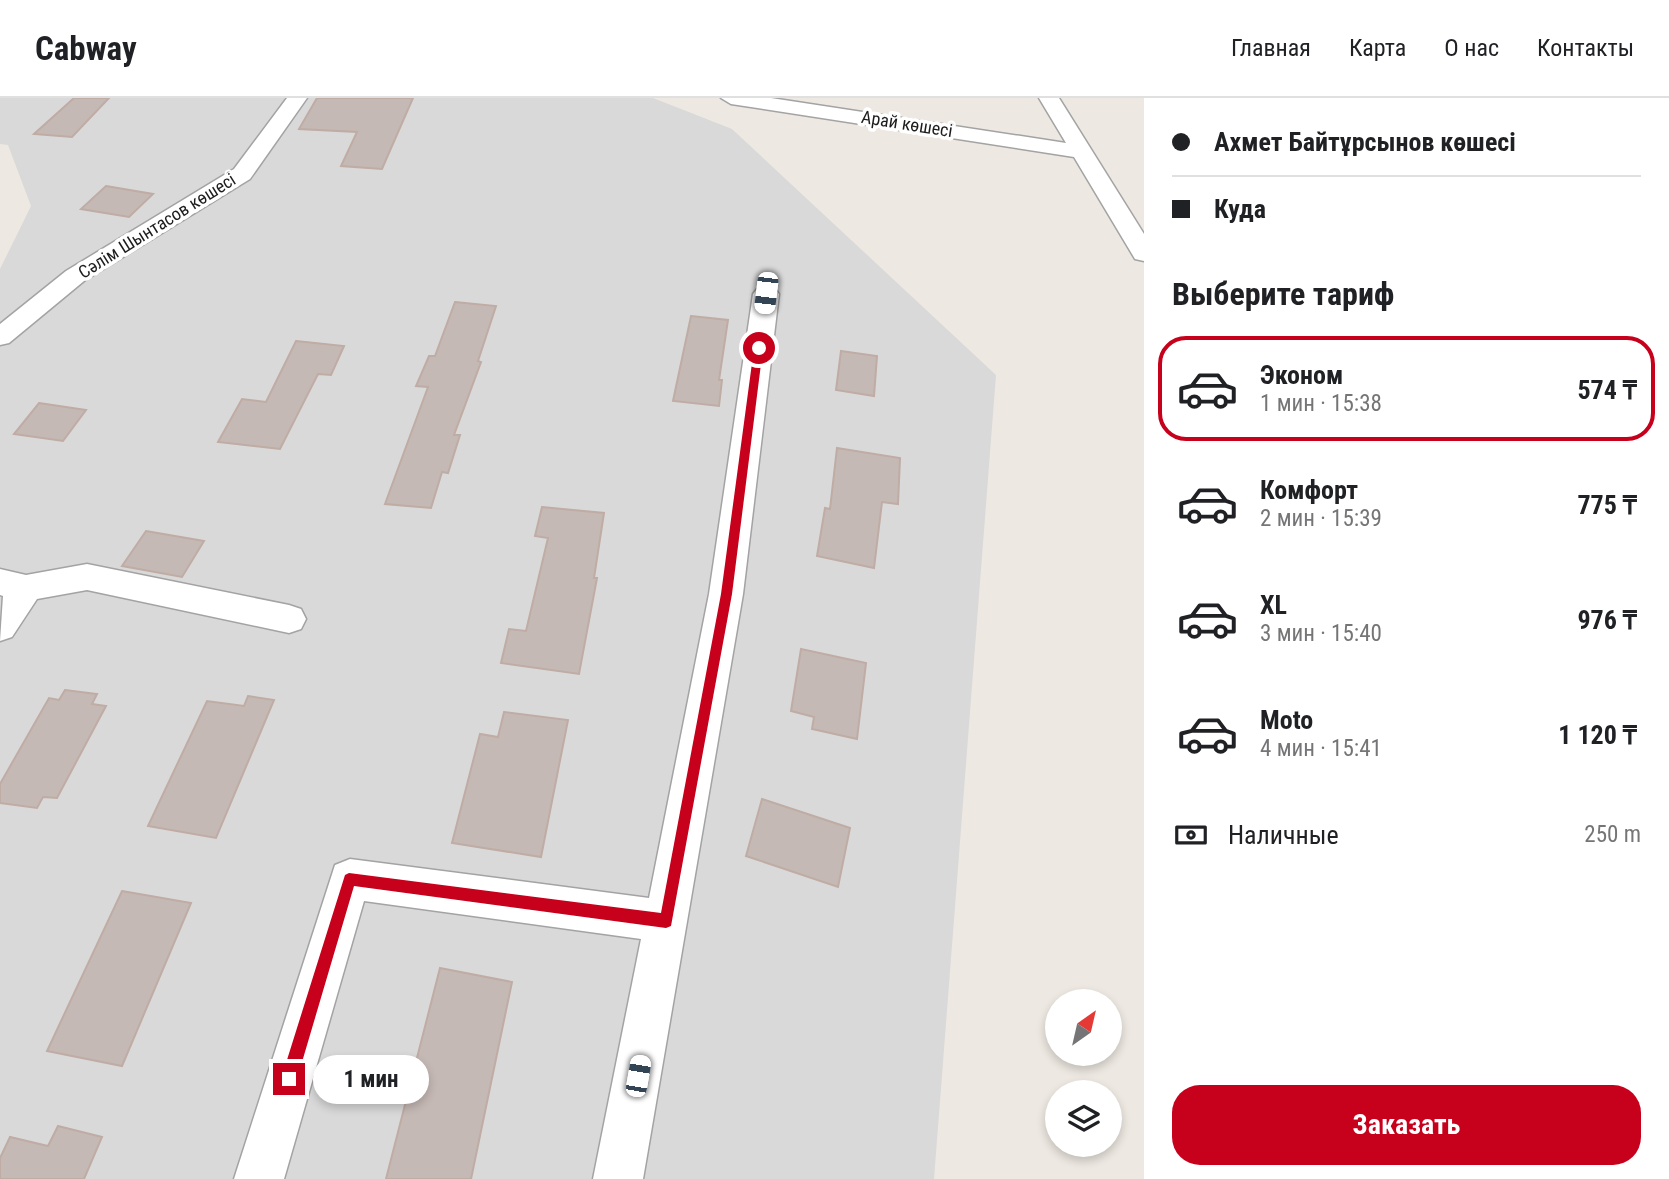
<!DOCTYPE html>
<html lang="ru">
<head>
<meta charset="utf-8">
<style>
  body { margin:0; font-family:"Roboto Condensed",sans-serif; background:#f2f2f2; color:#202124; height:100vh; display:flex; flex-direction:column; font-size:26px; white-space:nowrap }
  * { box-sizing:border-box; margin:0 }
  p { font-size:23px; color:#757577 }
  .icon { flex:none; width:38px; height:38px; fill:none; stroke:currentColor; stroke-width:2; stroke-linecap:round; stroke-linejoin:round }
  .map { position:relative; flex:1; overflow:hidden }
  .side { display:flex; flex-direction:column; background:#fff; width:525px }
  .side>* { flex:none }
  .hud { display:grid; align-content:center; height:154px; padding:0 28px; background:#fff }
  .needle { width:46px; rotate:34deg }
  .tools { position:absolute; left:1045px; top:891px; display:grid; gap:14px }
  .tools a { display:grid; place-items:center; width:77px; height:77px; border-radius:50%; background:#fff; box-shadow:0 4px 10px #0003; font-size:35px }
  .end { position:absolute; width:32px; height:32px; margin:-16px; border:9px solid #c7011c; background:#fff; box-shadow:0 0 0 4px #fff }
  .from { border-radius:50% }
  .bubble { position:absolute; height:49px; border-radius:24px; background:#fff; box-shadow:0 4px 10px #0003; font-size:23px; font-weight:700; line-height:49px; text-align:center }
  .car { position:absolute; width:21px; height:42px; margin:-21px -10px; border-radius:9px; box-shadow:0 0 5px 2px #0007; background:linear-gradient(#fff 24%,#345 0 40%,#fff 0 76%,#345 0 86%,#fff 0) }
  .hud b { display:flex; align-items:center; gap:24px; height:66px; font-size:26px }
  .hud b+b { border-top:2px solid #e0e0e0 }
  .hud i { width:18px; height:18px; background:#202124 }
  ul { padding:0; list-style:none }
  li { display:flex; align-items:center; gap:21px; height:105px; margin:0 14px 10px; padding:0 14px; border:4px solid transparent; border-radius:28px }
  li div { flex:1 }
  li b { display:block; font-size:26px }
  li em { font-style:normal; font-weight:700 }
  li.active { border-color:#c7011c }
  li>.icon { width:63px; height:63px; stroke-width:1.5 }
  h2 { padding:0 28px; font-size:32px; line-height:84px }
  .pay { display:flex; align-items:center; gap:18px; height:77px; padding:0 28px; font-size:26px }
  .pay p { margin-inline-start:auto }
  .action { display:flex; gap:14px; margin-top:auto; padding:14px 28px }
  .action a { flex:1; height:80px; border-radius:28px; background:#c7011c; color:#fff; font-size:28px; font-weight:700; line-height:80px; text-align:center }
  header { display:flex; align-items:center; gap:42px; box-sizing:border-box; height:98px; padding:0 35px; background:#fff; border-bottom:2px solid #e0e0e0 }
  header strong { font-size:33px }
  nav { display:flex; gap:38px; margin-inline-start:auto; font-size:24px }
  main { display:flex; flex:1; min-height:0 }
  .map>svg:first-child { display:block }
  .residential { fill:#dad9d9 }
  .building { fill:#c5b9b5; stroke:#bfaca4; stroke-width:2 }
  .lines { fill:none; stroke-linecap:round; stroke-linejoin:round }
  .minor-casing { stroke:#a3a3a3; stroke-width:3 }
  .minor { fill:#fff; fill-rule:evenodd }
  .route { fill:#c7011c }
  .labels { text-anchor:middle; stroke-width:7; stroke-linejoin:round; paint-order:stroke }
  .far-street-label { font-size:18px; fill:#1c1c1c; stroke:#fff }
</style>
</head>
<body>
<header>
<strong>Cabway</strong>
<nav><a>Главная</a><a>Карта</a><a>О нас</a><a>Контакты</a></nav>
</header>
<main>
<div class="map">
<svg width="1144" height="1081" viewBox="0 0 1144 1081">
  <rect width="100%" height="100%" fill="#ede8e1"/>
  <!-- residential -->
  <path class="residential" d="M0,0H653L732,31L996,277L934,1081H0V171L31,108L8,47L0,46Z"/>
  <!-- building -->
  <path class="building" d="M74,0H109L72,39L34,36Z
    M317,0H413L382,71L341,68L357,34L299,31Z
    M106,88L153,96L129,119L81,111Z
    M455,204L496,208L478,263L481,264L454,337H460L448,375L442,374L431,410L385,406L428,289L416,288L429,258H435Z
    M691,218L728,222L719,282H722L719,308L673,303Z
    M296,243L344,248L331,277L318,276L280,351L218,344L242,301L266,304Z
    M841,253L877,258L874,298L836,292Z
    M39,305L86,312L63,343L14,336Z
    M837,350L900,360L898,406L882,404L874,470L817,458L825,410L830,411Z
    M542,409L604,415L594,480H597L579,576L501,565L509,531L526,533L548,440L535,438Z
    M146,433L204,443L182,479L122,468Z
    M801,551L866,565L857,641L812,631L814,619L791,613Z
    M65,592L97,596L92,606L106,608L57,700L43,699L37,710L0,705V686L49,600L59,602Z
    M248,598L274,602L216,740L148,728L207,603L244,608Z
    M504,614L568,622L541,759L452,745L480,636L498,639Z
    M762,701L850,730L838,789L746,758Z
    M122,793L191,805L122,968L47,953Z
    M440,870L512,884L471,1081H386Z
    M58,1028L102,1039L84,1081H0V1060L10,1039L48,1048Z"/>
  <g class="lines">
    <!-- minor casing -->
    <g class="minor-casing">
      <path id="minor" d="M287,0H307L250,81L84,183L9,245L0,247V226L66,173L234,71Z
        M721,0H771L1066,45L1039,0H1059L1144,136V163L1135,161L1132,156L1074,59L731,6Z
        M766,188L775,191L779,196L743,496L643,1081H593L641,841L364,803L284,1081H234L335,767L350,761L649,800L709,496L753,196L757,191Z
        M87,466L289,507L301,511L306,521L301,531L289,535L87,492L37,501L12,539L0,543L3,498L0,497V471L26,477Z"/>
    </g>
    <!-- minor -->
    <use href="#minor" class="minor"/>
  </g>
  <!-- route -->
  <path class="route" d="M759,247L763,250L732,496L671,828L666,830L354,788L297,981L289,989L284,986L281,981L345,777L349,775L661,815L721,496L754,250Z"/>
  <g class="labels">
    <!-- far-street labels -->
    <g class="far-street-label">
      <text transform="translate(907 26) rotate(9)" y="6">Арай көшесі</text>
      <text transform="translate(157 128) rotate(-32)" y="6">Сәлім Шынтасов көшесі</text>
    </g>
  </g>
</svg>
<div class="tools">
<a><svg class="needle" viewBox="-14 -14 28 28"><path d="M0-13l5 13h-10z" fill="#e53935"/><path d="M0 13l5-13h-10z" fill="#757577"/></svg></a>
<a><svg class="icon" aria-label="layers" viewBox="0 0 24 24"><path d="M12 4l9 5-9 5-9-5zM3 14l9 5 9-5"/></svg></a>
</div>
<i class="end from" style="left:759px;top:250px"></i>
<i class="end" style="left:289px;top:981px"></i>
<div class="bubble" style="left:313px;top:957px;width:116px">1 мин</div>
<i class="car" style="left:766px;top:195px;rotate:187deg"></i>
<i class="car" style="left:638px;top:978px;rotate:10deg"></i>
</div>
<section class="side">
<div class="hud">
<b><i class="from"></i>Ахмет Байтұрсынов көшесі</b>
<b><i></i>Куда</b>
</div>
<h2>Выберите тариф</h2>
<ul>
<li class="active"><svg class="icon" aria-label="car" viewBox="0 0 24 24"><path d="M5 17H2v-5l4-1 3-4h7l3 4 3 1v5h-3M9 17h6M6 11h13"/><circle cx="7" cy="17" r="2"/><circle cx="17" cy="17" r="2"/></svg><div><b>Эконом</b><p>1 мин · 15:38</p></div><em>574 ₸</em></li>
<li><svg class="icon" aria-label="car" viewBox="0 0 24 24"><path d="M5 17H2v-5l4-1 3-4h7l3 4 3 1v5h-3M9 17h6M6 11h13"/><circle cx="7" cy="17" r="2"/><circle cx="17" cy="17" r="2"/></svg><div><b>Комфорт</b><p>2 мин · 15:39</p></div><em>775 ₸</em></li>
<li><svg class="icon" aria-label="car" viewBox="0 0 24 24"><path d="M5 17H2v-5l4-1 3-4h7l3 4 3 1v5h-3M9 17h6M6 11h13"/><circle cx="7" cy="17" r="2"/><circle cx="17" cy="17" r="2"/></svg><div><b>XL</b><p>3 мин · 15:40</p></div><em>976 ₸</em></li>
<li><svg class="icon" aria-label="car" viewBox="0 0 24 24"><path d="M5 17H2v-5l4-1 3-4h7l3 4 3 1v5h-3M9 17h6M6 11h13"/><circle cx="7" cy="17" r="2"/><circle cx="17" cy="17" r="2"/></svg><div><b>Moto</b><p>4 мин · 15:41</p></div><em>1 120 ₸</em></li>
</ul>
<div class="pay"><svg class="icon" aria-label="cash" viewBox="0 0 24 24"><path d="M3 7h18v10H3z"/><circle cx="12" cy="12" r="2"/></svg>Наличные<p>250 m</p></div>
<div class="action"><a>Заказать</a></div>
</section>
</main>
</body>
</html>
